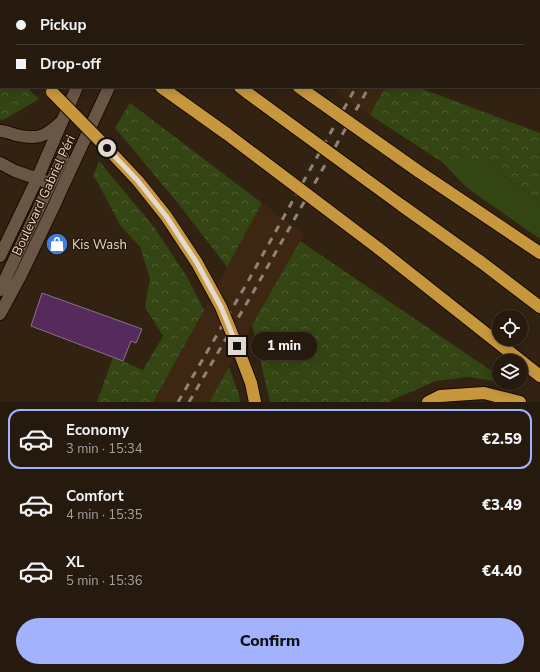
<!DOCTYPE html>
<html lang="en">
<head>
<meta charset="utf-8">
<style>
  body { margin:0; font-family:"Nunito Sans",sans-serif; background:#2e2317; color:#f1f3f6; height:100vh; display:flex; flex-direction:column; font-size:15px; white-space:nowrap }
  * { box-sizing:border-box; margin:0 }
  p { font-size:13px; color:#a4a19e }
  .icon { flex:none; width:22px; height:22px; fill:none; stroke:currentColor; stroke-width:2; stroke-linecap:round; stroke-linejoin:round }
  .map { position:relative; height:402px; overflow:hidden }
  .drawer { display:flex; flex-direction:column; background:#261a0e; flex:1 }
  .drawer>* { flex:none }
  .top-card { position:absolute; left:0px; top:0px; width:540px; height:88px; box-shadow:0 2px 10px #0003,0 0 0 1px #42382e; display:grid; align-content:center; height:88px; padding:0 16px; background:#261a0e }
  .fabs { position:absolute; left:492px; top:310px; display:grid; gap:8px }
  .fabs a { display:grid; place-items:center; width:36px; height:36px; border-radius:50%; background:#261a0e; box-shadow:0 2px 10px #0003,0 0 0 1px #42382e; font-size:20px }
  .end { position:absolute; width:18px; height:18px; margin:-9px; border:5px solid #e4d8cf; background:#111; box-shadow:0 0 0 2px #111 }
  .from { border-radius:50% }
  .bubble { position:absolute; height:28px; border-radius:14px; background:#261a0e; box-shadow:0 2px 10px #0003,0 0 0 1px #42382e; font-size:13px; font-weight:800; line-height:28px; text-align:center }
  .top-card b { display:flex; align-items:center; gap:14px; height:38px; font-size:15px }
  .top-card b+b { border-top:1px solid #42382e }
  .top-card i { width:10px; height:10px; background:#f1f3f6 }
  ul { padding:7px 0 0; list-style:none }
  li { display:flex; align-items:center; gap:12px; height:60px; margin:0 8px 6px; padding:0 8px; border:2px solid transparent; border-radius:12px }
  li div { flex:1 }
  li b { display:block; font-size:15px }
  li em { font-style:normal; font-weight:800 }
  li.on { border-color:#a3b2fd }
  li>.icon { width:36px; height:36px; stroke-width:1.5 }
  .action { display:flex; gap:8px; margin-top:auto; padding:8px 16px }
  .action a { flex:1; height:46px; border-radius:24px; background:#a3b2fd; color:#111; font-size:16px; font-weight:800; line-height:46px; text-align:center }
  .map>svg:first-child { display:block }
  .built { fill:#3d2713 }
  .green { fill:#334512 }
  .forest { fill:url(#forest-crowns) }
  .building { fill:#562a5c; stroke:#857387 }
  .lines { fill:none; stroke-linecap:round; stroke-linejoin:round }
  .street-casing { stroke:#1a0a00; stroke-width:14 }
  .secondary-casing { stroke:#1a0a00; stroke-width:14 }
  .highway-casing { stroke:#1a0a00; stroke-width:14 }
  .street { stroke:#6a5645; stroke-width:12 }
  .secondary { stroke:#6a5645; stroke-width:12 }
  .highway { stroke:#c6973d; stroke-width:12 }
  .rail { stroke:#908276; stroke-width:3; stroke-dasharray:7 7; stroke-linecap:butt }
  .highway-bridge-casing { stroke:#1a0a00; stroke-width:14; stroke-linecap:butt }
  .highway-bridge { stroke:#c6973d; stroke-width:12 }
  .route { stroke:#e4d8cf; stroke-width:5 }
  .labels { text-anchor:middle; stroke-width:3; stroke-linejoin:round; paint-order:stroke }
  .street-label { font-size:13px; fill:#e4d8cf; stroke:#281809 }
  .poi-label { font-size:13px; fill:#e4d8cf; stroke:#281809; text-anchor:start }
</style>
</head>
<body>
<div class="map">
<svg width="540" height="402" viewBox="0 0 540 402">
  <defs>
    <pattern id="forest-crowns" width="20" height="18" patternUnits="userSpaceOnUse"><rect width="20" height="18" fill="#334512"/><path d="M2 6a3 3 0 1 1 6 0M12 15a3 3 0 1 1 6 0" fill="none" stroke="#505f33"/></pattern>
  </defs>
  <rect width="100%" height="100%" fill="#322212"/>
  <!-- built -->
  <path class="built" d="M339,87H385L370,115L337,92Z
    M262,203L304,234L209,402H153Z"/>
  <!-- green -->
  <path class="green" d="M442,162H485L540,202V239L467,188Z"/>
  <!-- forest -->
  <path class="forest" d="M0,61L1,62V87H27L39,99L5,119L0,120Z
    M385,87H417L540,133V202L485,162H442L370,115Z
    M130,103L262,203L227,267L177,202L115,128Z
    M99,161L154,227L187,277L204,310L153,402H97L113,357L143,370L163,336L145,307L150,279L140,247L120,225L97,181L93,177Z
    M300,241L499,376V382L468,377L436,381L392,400L390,402H270L252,325Z
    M229,367L239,395L240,402H209Z"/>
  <!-- building -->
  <path class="building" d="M42,293L142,329L136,343L131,341L123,361L31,326Z"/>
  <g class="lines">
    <!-- street casing -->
    <g class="street-casing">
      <path id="street" d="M460,1L461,0
        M0,131C5,131 10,133 16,135C38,140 45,137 62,121"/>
    </g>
    <!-- secondary casing -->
    <g class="secondary-casing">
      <path id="secondary" d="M144,1L145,0
        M0,163L15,171L44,181
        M0,256L37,179L77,87
        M0,290L63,157
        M0,314L21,275L54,206L63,186L109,87"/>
    </g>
    <!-- highway casing -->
    <g class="highway-casing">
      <path id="highway" d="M35,0L37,1
        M118,0L119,1
        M176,0L178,1
        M0,37L1,38
        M161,87L227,134
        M240,87L249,94
        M107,148L138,181L166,216L197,263
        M418,171L540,253
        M401,205L481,262L540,307
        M378,248L540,376
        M251,383L255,402
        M428,402L440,396L484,393L520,402"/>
    </g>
    <!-- street -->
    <use href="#street" class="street"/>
    <!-- secondary -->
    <use href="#secondary" class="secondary"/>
    <!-- highway -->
    <use href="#highway" class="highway"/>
    <!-- rail -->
    <path class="rail" d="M401,1V0
      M413,1V0
      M178,402L247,283L356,87
      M189,402L255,289L369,87"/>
    <!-- highway-bridge casing -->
    <g class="highway-bridge-casing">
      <path id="highway-bridge" d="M299,87L418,171
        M52,92L107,148
        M249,94L401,205
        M227,134L378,248
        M197,263L221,307L237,346L251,383"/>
    </g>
    <!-- highway-bridge -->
    <use href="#highway-bridge" class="highway-bridge"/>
  </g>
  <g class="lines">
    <!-- route -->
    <path class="route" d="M107,148L138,181L166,216L197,263L221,307L237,346"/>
  </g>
  <!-- icons -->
  <defs>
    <g id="shop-disc" transform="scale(1.15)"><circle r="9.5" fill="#3f7fe0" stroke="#281809"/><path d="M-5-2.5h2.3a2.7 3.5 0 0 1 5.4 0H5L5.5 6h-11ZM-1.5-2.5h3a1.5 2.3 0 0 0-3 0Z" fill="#fff"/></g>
  </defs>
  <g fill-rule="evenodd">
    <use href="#shop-disc" x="57" y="244"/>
  </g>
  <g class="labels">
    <!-- street labels -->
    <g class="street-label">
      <text transform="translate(43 195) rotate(-65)" y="5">Boulevard Gabriel Péri</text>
    </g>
    <!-- poi labels -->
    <g class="poi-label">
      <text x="72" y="249">Kis Wash</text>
    </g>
  </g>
</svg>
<div class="fabs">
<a><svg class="icon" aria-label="locate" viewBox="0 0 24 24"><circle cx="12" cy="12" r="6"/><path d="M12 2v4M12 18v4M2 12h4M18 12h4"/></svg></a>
<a><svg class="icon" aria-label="layers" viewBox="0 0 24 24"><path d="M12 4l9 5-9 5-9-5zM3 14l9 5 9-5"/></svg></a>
</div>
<i class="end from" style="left:107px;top:148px"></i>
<i class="end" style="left:237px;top:346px"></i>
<div class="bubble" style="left:251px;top:332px;width:66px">1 min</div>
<div class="top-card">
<b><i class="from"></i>Pickup</b>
<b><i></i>Drop-off</b>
</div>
</div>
<section class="drawer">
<ul>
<li class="on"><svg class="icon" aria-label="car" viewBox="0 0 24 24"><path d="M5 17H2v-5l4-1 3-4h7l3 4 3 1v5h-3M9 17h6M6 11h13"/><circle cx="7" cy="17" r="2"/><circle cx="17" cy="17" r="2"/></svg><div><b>Economy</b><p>3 min · 15:34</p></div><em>€2.59</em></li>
<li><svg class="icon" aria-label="car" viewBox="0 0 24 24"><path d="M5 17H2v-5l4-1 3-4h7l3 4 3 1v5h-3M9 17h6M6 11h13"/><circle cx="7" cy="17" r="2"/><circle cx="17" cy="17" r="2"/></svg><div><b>Comfort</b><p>4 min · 15:35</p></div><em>€3.49</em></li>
<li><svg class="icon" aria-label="car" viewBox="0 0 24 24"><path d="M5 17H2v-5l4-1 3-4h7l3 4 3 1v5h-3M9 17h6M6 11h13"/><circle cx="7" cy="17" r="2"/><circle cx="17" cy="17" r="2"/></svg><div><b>XL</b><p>5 min · 15:36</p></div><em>€4.40</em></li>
</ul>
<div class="action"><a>Confirm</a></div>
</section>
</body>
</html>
